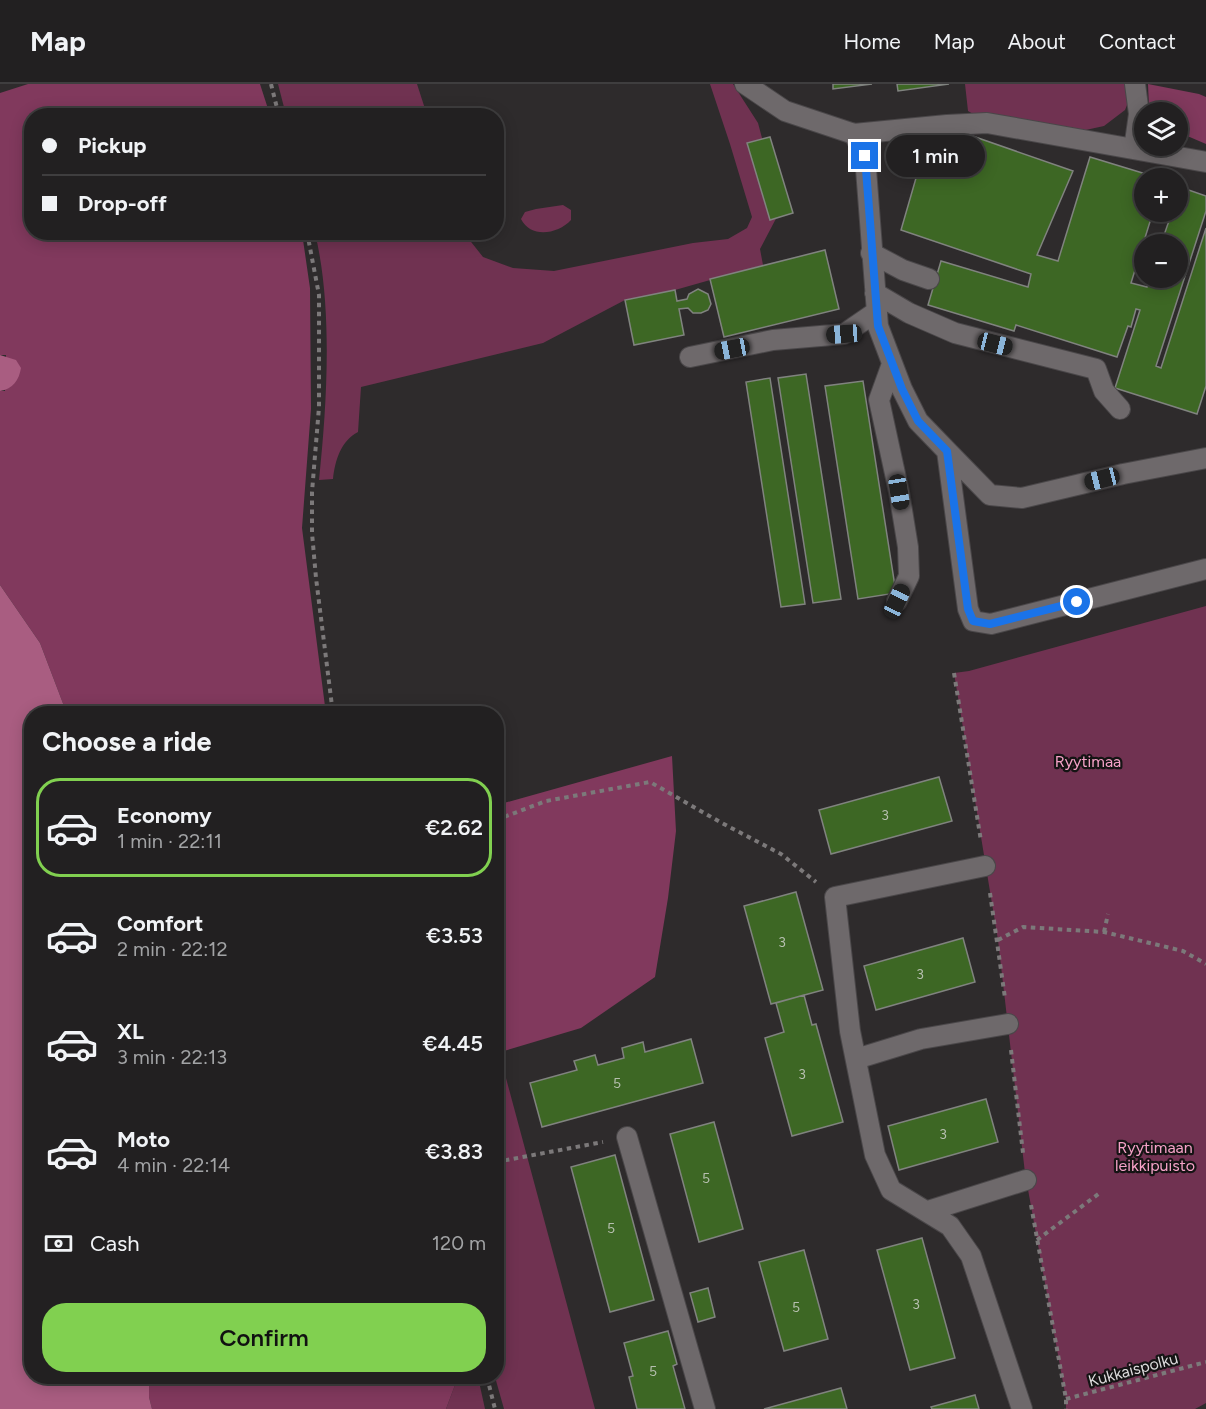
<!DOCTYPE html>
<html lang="en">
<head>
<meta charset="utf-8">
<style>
  body { margin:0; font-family:Figtree,sans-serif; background:#2e2d2e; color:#f1f3f6; height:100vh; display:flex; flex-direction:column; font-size:22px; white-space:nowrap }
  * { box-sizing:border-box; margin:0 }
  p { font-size:20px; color:#a2a3a5 }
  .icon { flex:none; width:33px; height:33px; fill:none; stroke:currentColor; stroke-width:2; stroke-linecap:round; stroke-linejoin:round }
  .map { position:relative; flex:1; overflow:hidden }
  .drawer { position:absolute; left:24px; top:622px; width:480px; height:678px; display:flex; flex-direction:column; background:#222021; border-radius:24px; box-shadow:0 3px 15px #0003,0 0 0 2px #3f3e3f }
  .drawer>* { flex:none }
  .banner { position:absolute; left:24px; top:24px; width:480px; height:132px; border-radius:24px; box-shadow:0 3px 15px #0003,0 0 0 2px #3f3e3f; display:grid; align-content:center; height:132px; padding:0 18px; background:#222021 }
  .buttons { position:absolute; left:1134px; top:18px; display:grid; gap:12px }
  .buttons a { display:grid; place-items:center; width:54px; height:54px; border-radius:50%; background:#222021; box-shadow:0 3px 15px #0003,0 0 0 2px #3f3e3f; font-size:30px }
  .end { position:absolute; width:27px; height:27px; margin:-14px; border:8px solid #1a73e8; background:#fff; box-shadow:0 0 0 3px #fff }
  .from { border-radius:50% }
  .bubble { position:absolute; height:42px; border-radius:21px; background:#222021; box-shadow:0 3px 15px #0003,0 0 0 2px #3f3e3f; font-size:20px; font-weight:600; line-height:42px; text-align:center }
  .car { position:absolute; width:18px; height:36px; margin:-18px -9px; border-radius:8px; box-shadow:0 0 4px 2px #0007; background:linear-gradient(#222 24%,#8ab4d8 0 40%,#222 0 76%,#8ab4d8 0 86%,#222 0) }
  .banner b { display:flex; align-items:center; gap:21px; height:57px; font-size:22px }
  .banner b+b { border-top:2px solid #3f3e3f }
  .banner i { width:15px; height:15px; background:#f1f3f6 }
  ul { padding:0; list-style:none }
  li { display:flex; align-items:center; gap:18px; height:99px; margin:0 12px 9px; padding:0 6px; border:3px solid transparent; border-radius:24px }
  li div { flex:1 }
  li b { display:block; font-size:22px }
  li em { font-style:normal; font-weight:600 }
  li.selected { border-color:#81d050 }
  li>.icon { width:54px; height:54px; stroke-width:1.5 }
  h2 { padding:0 18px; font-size:27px; line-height:72px }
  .pay { display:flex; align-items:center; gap:15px; height:66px; padding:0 18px; font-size:22px }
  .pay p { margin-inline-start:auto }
  .cta { display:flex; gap:12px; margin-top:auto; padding:12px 18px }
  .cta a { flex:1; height:69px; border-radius:24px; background:#81d050; color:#111; font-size:24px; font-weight:600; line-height:69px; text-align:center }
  header { display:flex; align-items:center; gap:36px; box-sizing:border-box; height:84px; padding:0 30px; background:#222021; border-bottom:2px solid #3f3e3f }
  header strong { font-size:28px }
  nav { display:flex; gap:33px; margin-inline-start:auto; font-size:21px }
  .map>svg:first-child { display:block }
  .green { fill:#703251 }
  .forest { fill:#81395d }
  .water { fill:#a95d81 }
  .building { fill:#3d6724; stroke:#80837f; stroke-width:1.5 }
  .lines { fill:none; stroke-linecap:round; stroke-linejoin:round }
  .lane-casing { stroke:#4a4749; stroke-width:22 }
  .path { stroke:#7c797a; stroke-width:4; stroke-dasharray:4.5 4.5; stroke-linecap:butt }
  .lane { stroke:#6e696b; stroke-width:20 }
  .route { stroke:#1a73e8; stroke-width:8 }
  .labels { text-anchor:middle; stroke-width:4.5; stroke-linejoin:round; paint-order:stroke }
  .number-label { font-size:14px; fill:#b6bfaf }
  .park-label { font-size:16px; fill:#f6a2c8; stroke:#151414 }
  .street-label { font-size:16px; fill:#dedcdd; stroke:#151414 }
</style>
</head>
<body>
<header>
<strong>Map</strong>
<nav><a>Home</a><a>Map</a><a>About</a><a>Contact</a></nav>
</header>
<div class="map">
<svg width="1206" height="1325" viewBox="0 0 1206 1325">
  <rect width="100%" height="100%" fill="#2e2b2c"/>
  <!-- green -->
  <path class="green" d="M278,0H417L427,31H286Z
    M710,0H733L758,39L781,125L760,165L763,181L675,206L625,216L543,259L361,303L358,348C341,357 335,376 333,395L319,396C327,320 333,223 315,149H464L483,173L513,184L554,187L693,159L728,155L747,144L752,133L730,60Z
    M965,0H1129L1131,11L1125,26L1104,42L1081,47L975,31L968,27Z
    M563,121L571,126V136C558,150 531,155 521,135L525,128L536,125Z
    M1206,522V1319L1195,1325H1066V1315L1025,1089L998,856L954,589L969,587Z
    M499,968L595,1325H504L495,1293L496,969Z
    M458,1293H478L485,1325H446Z"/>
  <!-- forest -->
  <path class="forest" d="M28,0H260L270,31L32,32V148L302,149L310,204L311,325L302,444L326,630H67L40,559L0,501V307H5L6,271H0V9Z
    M1148,0L1199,10L1206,13V60L1178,48V28H1152L1149,24Z
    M672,672L676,747L668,814L655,893L581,944L497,969V721Z
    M149,1293H458L446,1325H152L149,1313Z"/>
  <!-- water -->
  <path class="water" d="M0,271L16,276L21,284C19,296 13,305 0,307Z
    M0,501L40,559L67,630H32V1293H149V1313L152,1325H0Z"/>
  <!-- building -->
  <path class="building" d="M833,0H872L833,5Z
    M897,0H949L898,7Z
    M958,47L1073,87L1037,171L1058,177L1090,73L1159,94H1144V128H1153L1131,199L1147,203L1150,194H1178V160H1161L1172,128H1178V110L1180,103L1206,112V127L1156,282L1161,284L1206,144V302L1197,330L1115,304L1140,226L1136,225L1131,243L1128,242L1117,273L1016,241L1014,247L928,221L941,177L1028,203L1031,190L901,146L927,56L952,65Z
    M770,53L793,129L770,136L747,59Z
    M825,166L839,225L724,253L710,195Z
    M698,205L708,210L711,220L708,226L701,229H693L688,224L679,225L684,251L634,261L625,216L675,206L677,217L687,215L689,210Z
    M806,290L841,515L813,519L778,294Z
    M770,294L805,520L781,523L746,298Z
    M863,297L896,509L858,515L825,302Z
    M939,693L952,737L831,770L819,726Z
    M796,808L823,906L771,920L744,822Z
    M963,854L975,898L876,926L864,882Z
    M804,911L812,941L816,940L843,1038L792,1052L765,954L784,948L776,919Z
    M691,955L703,999L542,1043L530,999L577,986L574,977L595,971L598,981L624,974L622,964L643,958L645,968Z
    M986,1015L998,1058L899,1086L888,1042Z
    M714,1038L743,1145L699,1158L670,1050Z
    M615,1071L654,1216L610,1228L571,1083Z
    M922,1154L955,1274L910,1286L877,1166Z
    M804,1166L828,1255L784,1267L759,1178Z
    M708,1204L715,1233L698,1238L690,1209Z
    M668,1247L677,1280L673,1282L685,1325H637L629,1293L633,1292L624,1259Z
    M841,1304L847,1325H764Z
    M975,1311L979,1325H932L931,1323Z"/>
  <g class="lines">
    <!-- lane casing -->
    <g class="lane-casing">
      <path id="lane" d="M745,0L785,27L854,50L947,41L987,39L1206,78
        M854,50L865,72L878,242L902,305L918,337L947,367L968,525L973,537L991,540L1206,485
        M1134,65L1139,30L1135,0
        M871,169L903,186L929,195
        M875,209L909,229L955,249L1096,285L1104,307L1120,325
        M690,273L773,256L844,250L876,228
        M892,280L879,316L899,408L908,463L909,492L897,517
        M947,367L990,411L1022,414L1123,390L1206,374
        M985,782L835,813L850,947L875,1071L891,1106L950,1142L971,1172L1022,1325
        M856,975L921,955L1008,940
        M627,1053L705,1325
        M928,1127L1026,1096"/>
    </g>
    <!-- path -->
    <path class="path" d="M271,0L279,32
      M307,148L319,211V323L312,408V449L316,494L333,630
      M954,589L981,757
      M496,736L546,717L650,698L720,738L781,770L816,798
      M990,809L1005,914
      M1104,848L1108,830
      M998,856L1023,843L1104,848L1183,867L1206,880
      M1011,966L1023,1069
      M496,1078L603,1058
      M1031,1121L1066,1315V1325
      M1037,1156L1101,1108
      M487,1293L495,1325
      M1066,1315L1206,1278"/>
    <!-- lane -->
    <use href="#lane" class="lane"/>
  </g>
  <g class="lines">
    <!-- route -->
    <path class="route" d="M865,72L878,242L902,305L918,337L947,367L968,525L973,537L990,540L1077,518"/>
  </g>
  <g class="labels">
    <!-- number labels -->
    <g class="number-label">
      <text x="885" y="736">3</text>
      <text x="782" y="863">3</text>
      <text x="920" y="895">3</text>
      <text x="802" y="995">3</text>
      <text x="617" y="1004">5</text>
      <text x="943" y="1055">3</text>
      <text x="706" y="1099">5</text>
      <text x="611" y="1149">5</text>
      <text x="916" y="1225">3</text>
      <text x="796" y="1228">5</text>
      <text x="653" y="1292">5</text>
    </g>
    <!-- park labels -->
    <g class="park-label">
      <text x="1088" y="683">Ryytimaa</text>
      <text x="1155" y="1069">Ryytimaan<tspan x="1155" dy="18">leikkipuisto</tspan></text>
    </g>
    <!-- street labels -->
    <g class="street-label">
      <text transform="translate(1133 1285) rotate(-15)" y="6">Kukkaispolku</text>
    </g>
  </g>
</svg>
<div class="buttons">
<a><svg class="icon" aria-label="layers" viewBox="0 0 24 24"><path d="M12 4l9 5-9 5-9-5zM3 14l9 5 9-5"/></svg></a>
<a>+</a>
<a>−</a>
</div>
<i class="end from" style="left:1077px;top:518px"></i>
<i class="end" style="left:865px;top:72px"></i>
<div class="bubble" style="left:886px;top:51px;width:99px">1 min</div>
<i class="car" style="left:844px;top:250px;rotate:266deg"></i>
<i class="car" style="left:995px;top:260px;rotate:104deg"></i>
<i class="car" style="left:732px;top:265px;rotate:259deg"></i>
<i class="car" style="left:1102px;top:395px;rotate:256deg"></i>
<i class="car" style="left:899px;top:408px;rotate:171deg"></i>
<i class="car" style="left:897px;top:517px;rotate:25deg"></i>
<div class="banner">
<b><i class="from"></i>Pickup</b>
<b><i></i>Drop-off</b>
</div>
<section class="drawer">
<h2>Choose a ride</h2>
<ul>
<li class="selected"><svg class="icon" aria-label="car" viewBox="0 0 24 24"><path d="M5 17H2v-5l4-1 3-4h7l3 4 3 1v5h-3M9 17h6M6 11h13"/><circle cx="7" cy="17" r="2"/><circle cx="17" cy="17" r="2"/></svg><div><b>Economy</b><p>1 min · 22:11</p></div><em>€2.62</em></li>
<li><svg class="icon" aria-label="car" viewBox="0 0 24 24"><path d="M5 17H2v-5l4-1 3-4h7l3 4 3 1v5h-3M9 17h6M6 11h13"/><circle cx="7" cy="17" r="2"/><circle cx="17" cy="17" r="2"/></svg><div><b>Comfort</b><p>2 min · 22:12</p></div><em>€3.53</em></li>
<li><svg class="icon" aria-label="car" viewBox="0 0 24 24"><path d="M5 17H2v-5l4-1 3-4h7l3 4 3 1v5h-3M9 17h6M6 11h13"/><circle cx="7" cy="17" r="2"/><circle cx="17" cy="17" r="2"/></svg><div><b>XL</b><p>3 min · 22:13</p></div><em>€4.45</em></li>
<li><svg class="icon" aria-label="car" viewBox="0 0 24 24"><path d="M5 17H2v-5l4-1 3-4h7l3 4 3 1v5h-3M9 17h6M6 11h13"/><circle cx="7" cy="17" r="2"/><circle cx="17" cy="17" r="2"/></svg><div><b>Moto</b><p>4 min · 22:14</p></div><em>€3.83</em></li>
</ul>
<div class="pay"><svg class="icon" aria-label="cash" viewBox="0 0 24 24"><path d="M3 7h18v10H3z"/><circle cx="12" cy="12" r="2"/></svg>Cash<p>120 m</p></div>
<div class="cta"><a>Confirm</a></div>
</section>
</div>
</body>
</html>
